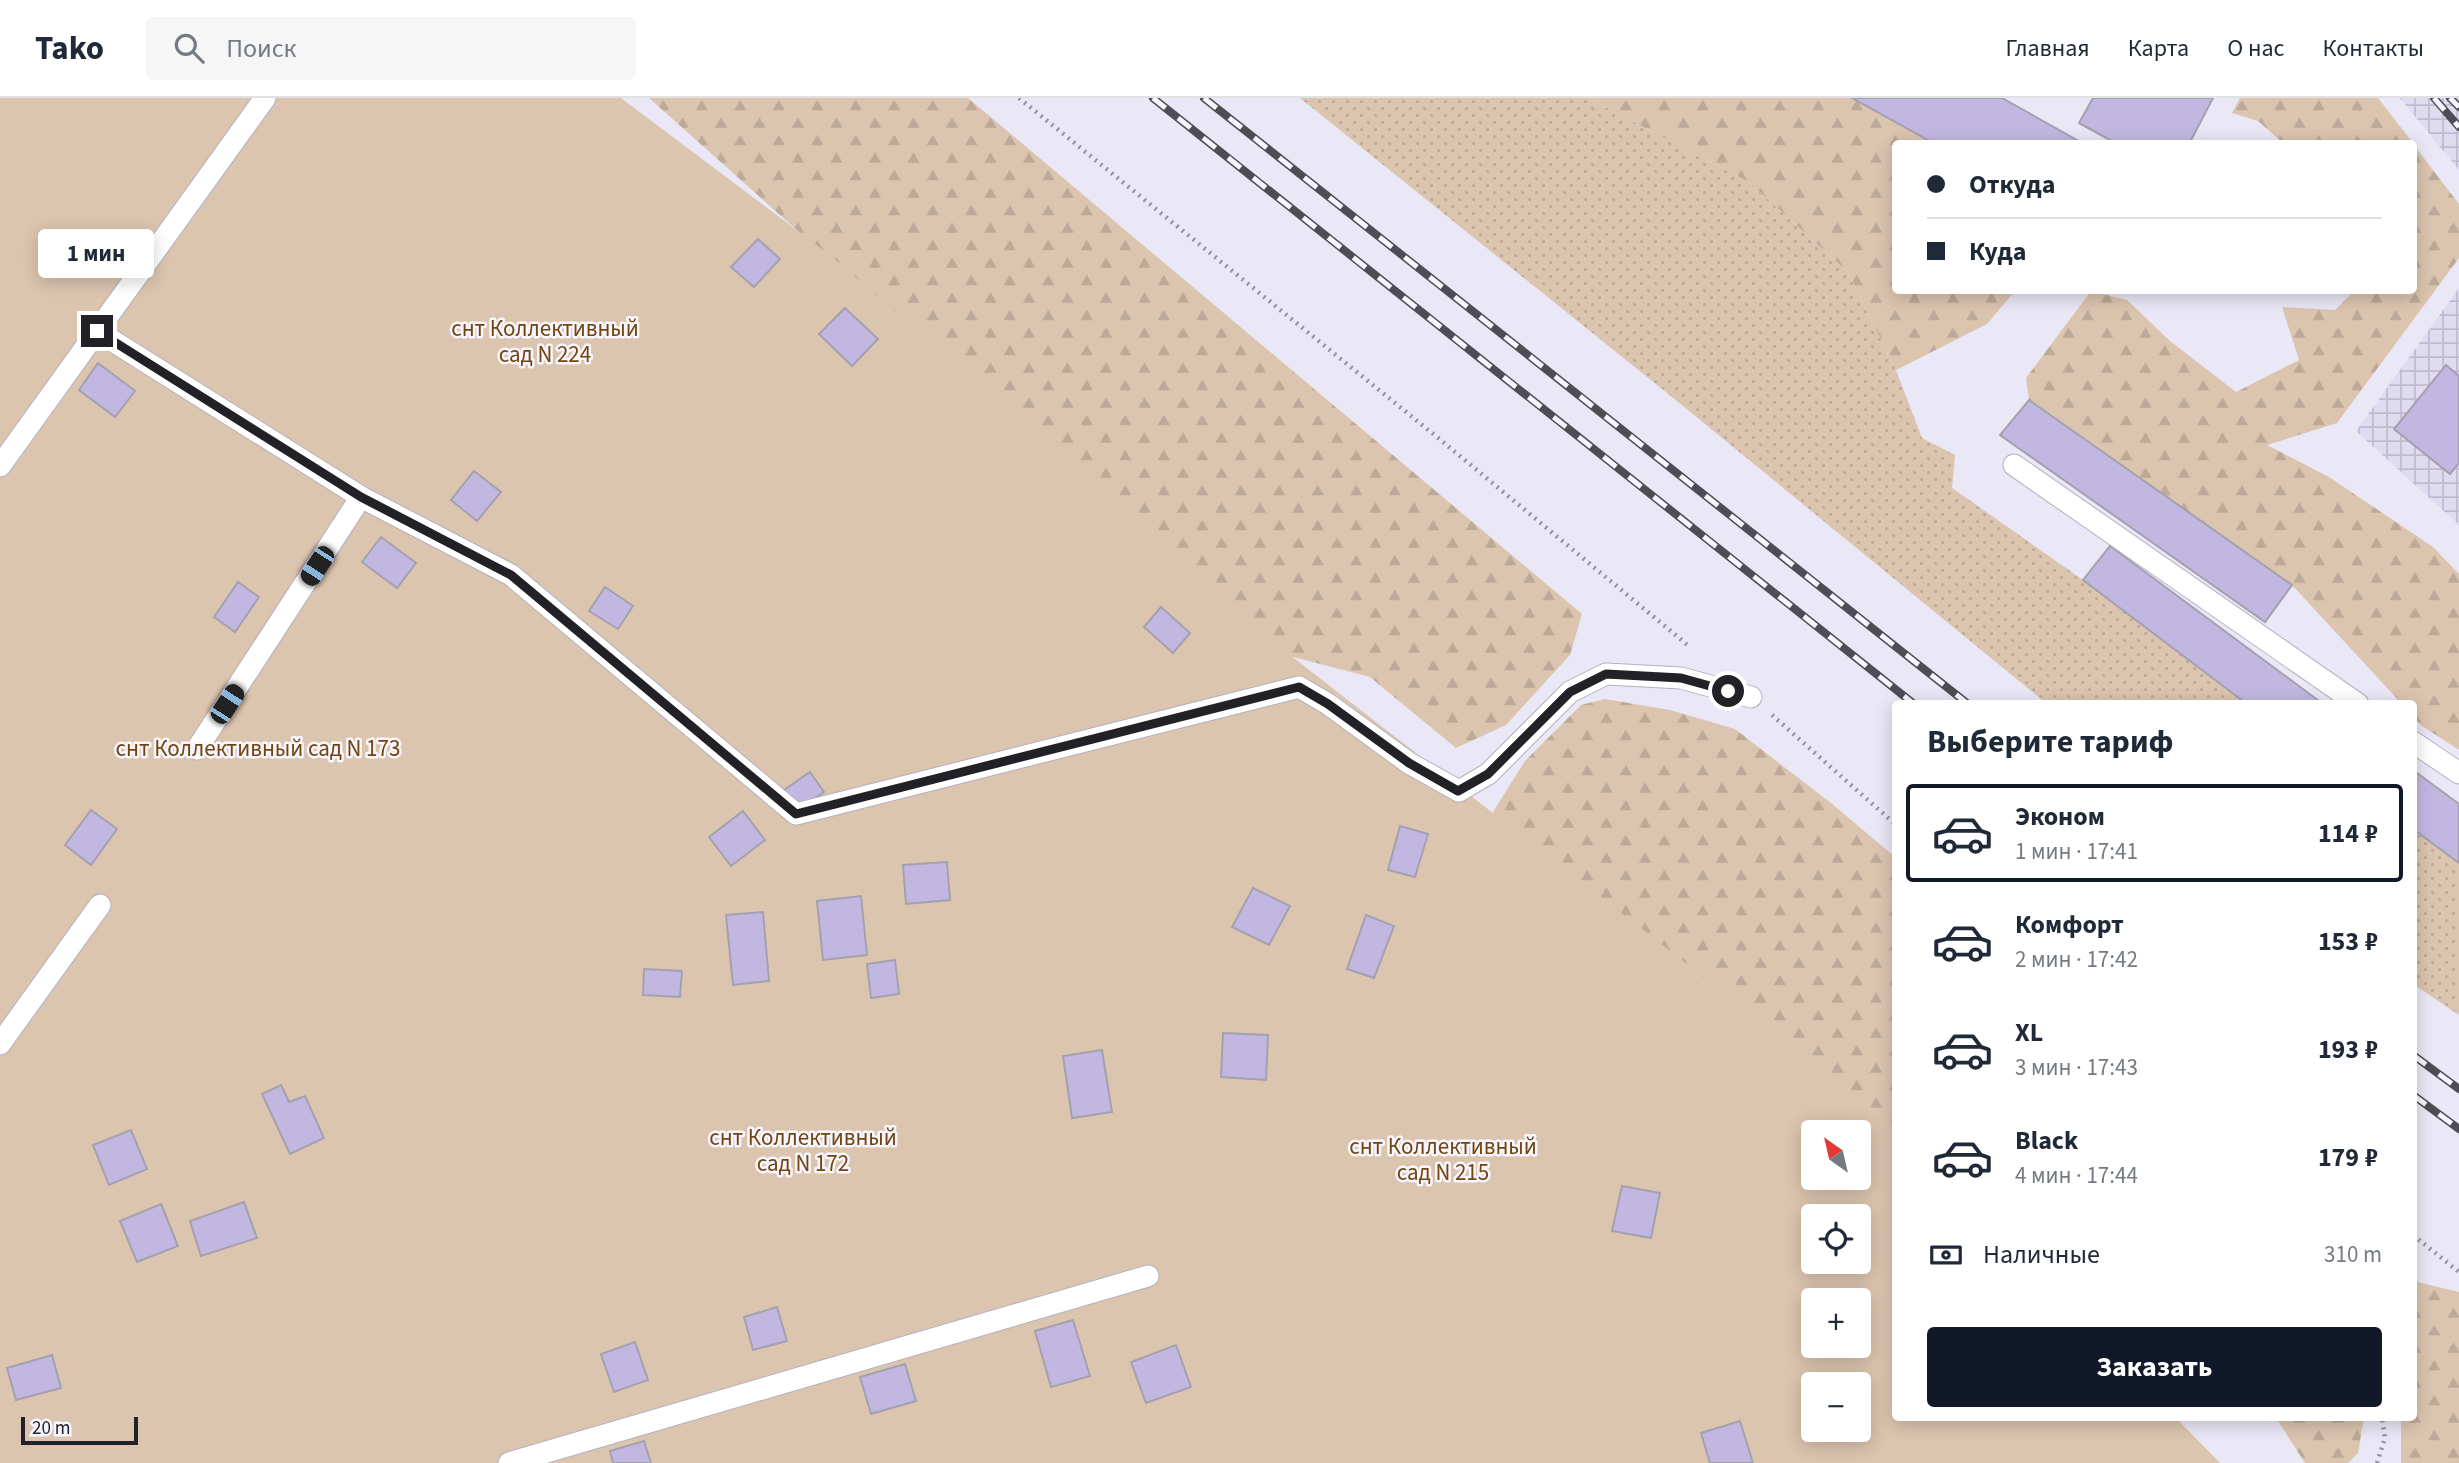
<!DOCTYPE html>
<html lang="ru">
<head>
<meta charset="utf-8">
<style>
  body { margin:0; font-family:"Source Sans 3",sans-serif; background:#f6f6f7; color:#1f2937; height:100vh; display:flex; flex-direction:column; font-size:26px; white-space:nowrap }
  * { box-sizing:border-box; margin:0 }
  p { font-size:23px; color:#747a83 }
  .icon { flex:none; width:38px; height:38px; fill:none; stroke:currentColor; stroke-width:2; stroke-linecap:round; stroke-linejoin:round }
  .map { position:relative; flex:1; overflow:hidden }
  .details { position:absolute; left:1892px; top:602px; width:525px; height:721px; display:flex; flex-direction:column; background:#fff; border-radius:7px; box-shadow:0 4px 18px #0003 }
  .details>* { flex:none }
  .guide { position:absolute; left:1892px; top:42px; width:525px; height:154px; border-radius:7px; box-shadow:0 4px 18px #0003; display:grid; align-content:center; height:154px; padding:0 35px; background:#fff }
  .needle { width:46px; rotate:326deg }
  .controls { position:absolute; left:1801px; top:1022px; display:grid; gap:14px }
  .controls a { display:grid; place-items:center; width:70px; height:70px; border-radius:7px; background:#fff; box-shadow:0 4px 18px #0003; font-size:35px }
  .scale { position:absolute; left:21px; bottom:18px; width:117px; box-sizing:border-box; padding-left:7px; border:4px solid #222127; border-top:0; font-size:19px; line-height:24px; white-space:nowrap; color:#222127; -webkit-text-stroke:5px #f7f5fe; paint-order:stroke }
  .end { position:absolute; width:32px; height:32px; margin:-16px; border:9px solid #222127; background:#fff; box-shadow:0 0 0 4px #fff }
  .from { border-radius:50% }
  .bubble { position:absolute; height:49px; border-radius:7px; background:#fff; box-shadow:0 4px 18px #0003; font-size:23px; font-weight:700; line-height:49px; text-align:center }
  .car { position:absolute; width:21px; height:42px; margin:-21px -10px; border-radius:9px; box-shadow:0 0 5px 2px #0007; background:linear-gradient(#222 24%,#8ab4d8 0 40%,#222 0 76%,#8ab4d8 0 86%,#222 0) }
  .guide b { display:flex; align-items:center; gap:24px; height:66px; font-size:26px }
  .guide b+b { border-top:2px solid #e0e1e3 }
  .guide i { width:18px; height:18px; background:#1f2937 }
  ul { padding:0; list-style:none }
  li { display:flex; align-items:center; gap:21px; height:98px; margin:0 14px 10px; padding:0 21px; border:4px solid transparent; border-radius:7px }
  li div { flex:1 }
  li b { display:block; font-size:26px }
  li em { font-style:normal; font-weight:700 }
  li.active { border-color:#111827 }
  li>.icon { width:63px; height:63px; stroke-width:1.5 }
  h2 { padding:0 35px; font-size:32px; line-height:84px }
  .pay { display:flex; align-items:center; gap:18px; height:77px; padding:0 35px; font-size:26px }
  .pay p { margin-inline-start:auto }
  .action { display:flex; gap:14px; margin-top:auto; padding:14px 35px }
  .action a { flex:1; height:80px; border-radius:7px; background:#111827; color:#fff; font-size:28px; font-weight:700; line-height:80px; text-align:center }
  header { display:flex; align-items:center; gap:42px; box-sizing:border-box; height:98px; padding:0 35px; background:#fff; border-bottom:2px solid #e0e1e3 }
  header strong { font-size:33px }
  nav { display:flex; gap:38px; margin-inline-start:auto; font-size:24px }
  .search { width:490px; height:63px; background:#f6f6f7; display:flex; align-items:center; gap:18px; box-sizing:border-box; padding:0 24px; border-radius:7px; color:#747a83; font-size:26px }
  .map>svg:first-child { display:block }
  .industrial { fill:url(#industrial-grid) }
  .grass { fill:url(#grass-dots) }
  .forest { fill:url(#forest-firs) }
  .garden { fill:#dcc5af; fill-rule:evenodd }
  .building { fill:#c2b7e1; stroke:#a4a1af; stroke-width:2 }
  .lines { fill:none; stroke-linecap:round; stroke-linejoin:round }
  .lane-casing { stroke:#b4b0bf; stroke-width:23 }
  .path { stroke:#94929d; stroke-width:4.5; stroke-dasharray:2 5; stroke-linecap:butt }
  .lane { stroke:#fff; stroke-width:21 }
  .rail-casing { stroke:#4e4c54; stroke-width:8 }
  .rail { stroke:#f7f5fe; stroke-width:5; stroke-dasharray:16; stroke-linecap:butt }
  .route { stroke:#222127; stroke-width:9 }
  .labels { text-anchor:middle; stroke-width:5; stroke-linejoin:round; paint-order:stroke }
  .park-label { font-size:23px; fill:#72460e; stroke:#f7f5fe }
</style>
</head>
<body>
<header>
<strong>Tako</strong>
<div class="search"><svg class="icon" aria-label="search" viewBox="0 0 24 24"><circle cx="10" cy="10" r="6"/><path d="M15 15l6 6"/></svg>Поиск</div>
<nav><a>Главная</a><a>Карта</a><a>О нас</a><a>Контакты</a></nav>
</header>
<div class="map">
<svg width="2459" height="1365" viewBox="0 0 2459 1365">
  <defs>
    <pattern id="industrial-grid" width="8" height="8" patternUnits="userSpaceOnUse" patternTransform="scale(1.75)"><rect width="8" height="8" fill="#e0dbf1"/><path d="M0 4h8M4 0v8" fill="none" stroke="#c0bccf"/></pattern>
    <pattern id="grass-dots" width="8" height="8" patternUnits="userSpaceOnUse" patternTransform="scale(1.75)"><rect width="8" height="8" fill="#dcc5af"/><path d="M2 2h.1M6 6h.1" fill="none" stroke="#bca997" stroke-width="1.8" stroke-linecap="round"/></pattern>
    <pattern id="forest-firs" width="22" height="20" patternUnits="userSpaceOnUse" patternTransform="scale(1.75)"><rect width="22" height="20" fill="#dcc5af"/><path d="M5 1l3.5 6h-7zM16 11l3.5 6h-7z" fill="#bca997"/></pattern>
  </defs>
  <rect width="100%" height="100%" fill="#eae7f6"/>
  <!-- industrial -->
  <path class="industrial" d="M2400,0H2459V72Z
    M2459,190V427L2356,333Z"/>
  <!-- grass -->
  <path class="grass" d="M1300,0H1588L1749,84L1848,174L1896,272L1922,340L1955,357L1952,390L2083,482L2247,605H2046L1672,299Z
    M2413,731L2459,765V917L2413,886Z"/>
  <!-- forest -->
  <path class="forest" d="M649,0H968L1582,516L1570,557L1506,627L1456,650L1370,579L1278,555L1082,387Z
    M1588,0H1851L1934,45L1895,46V192L2015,193L1987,226L1896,272L1848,174L1749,84Z
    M2240,0H2378L2413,45H2283L2258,23L2232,15Z
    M2413,46L2459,106V160L2337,325L2267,347L2329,379L2433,449L2459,476V652L2422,628L2413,619V606L2401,605L2292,487L2029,302L2026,280L2091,193L2127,202L2170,243L2236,294L2299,262L2282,209L2335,212L2354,193L2413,192Z
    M1605,601L1670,612L1735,631L1831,705L1895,759V1051L1491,717L1525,663L1581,607Z
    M2413,1183L2459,1194V1365H2401V1320H2413Z
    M2276,1320H2364L2358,1355L2348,1365H2305Z"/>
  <!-- garden -->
  <path class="garden" d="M0,0H621L831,158L1290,557L1895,1028V1320H2176L2220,1365H0ZM1813,1034H1858V1080H1813ZM1813,1118H1858V1164H1813ZM1813,1202H1858V1248H1813ZM1813,1286H1858V1332H1813Z"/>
  <!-- building -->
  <path class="building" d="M1852,0H2002L2084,46H1935Z
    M2093,0H2213L2189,46H2117L2079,25Z
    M758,141L780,161L754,189L731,169Z
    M845,210L878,241L852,268L819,236Z
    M98,265L135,293L115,319L79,292Z
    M2446,267L2459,278V365L2450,376L2394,331Z
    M2029,302L2292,487L2265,524L2000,337Z
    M474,373L501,394L477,423L451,402Z
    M381,439L416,465L397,490L362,464Z
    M2110,448L2323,606H2247L2083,482Z
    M238,484L259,499L235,534L214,519Z
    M605,489L633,508L618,531L589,513Z
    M1161,509L1190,535L1173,555L1144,529Z
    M2413,672L2459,706V765L2413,731Z
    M810,674L824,694L798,712L784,692Z
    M91,712L117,731L91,767L65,747Z
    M743,713L765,742L731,768L709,739Z
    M1400,728L1428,736L1415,779L1388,772Z
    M947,764L950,802L906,806L903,767Z
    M1253,790L1290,808L1269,847L1232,829Z
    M861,798L867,857L823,862L817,803Z
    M763,814L769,883L733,887L726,817Z
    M1366,817L1394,828L1374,880L1347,871Z
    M895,862L899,896L871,900L867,866Z
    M644,871L682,873L680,899L643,897Z
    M1223,935L1268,937L1266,982L1221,979Z
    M1102,952L1112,1014L1072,1020L1063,958Z
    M281,987L289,1004L305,998L324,1040L290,1056L262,996Z
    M131,1032L147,1071L109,1087L93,1047Z
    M1622,1088L1660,1095L1651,1140L1612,1133Z
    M244,1104L257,1140L201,1158L190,1123Z
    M161,1106L178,1148L137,1164L120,1123Z
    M777,1209L787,1243L753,1252L744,1219Z
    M1073,1222L1090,1278L1051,1289L1035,1233Z
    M635,1244L648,1282L614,1294L601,1256Z
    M1176,1247L1191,1289L1146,1305L1131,1264Z
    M52,1257L61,1290L16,1302L7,1270Z
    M905,1266L916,1303L871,1316L860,1279Z
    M1740,1323L1753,1365H1710L1701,1335Z
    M644,1343L651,1365H613L610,1353Z"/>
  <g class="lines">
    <!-- lane casing -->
    <g class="lane-casing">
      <path id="lane" d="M97,233L361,399
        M2014,367L2358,606
        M0,368L265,0
        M2413,644L2459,675
        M197,651L361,399L511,477L796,716L1299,589L1328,606L1409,665L1459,693L1488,676L1570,594L1606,576L1681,580L1751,599
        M0,946L100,807
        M509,1365L1148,1178"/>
    </g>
    <!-- path -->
    <path class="path" d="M1019,0L1437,339L1690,549
      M1772,617L1895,726
      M2413,1137L2459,1174
      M2377,1365L2385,1340L2382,1320"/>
    <!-- lane -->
    <use href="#lane" class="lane"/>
    <!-- rail casing -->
    <g class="rail-casing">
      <path id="rail" d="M1153,0L1914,606
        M1204,0L1968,606
        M2434,0L2459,29
        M2450,0L2459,9
        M2413,957L2459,991
        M2413,997L2459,1031"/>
    </g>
    <!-- rail -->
    <use href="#rail" class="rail"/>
  </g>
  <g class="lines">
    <!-- route -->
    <path class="route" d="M97,233L361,399L511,477L796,716L1299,589L1328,606L1409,665L1458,693L1488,676L1570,594L1606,576L1681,580L1728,593"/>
  </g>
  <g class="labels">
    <!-- park labels -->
    <g class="park-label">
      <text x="545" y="238">снт Коллективный<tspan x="545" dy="26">сад N 224</tspan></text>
      <text x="258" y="658">снт Коллективный сад N 173</text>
      <text x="803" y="1047">снт Коллективный<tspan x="803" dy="26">сад N 172</tspan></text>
      <text x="1443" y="1056">снт Коллективный<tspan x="1443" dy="26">сад N 215</tspan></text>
    </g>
  </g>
</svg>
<div class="controls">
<a><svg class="needle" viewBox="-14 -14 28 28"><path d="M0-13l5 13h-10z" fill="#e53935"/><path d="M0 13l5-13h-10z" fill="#747a83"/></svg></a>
<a><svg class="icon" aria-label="locate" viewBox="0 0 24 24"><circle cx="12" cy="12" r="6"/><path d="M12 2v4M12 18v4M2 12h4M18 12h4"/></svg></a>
<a>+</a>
<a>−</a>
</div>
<div class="scale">20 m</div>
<i class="end from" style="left:1728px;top:593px"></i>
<i class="end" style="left:97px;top:233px"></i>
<div class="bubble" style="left:38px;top:131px;width:116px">1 мин</div>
<i class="car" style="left:317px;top:468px;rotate:213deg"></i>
<i class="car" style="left:227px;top:606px;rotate:33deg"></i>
<div class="guide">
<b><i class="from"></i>Откуда</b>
<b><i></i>Куда</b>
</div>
<section class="details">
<h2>Выберите тариф</h2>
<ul>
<li class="active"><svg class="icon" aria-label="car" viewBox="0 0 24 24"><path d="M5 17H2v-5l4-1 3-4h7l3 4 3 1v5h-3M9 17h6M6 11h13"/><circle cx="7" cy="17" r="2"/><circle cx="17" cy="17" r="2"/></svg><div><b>Эконом</b><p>1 мин · 17:41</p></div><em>114 ₽</em></li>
<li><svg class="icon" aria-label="car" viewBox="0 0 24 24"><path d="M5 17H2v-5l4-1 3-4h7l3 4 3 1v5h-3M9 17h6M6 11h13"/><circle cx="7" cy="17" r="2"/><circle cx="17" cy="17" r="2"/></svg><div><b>Комфорт</b><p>2 мин · 17:42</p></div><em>153 ₽</em></li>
<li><svg class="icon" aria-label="car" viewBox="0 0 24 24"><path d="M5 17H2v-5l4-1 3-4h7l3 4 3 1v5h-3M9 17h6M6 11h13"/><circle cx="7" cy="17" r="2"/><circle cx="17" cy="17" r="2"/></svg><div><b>XL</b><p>3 мин · 17:43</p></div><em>193 ₽</em></li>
<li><svg class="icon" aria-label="car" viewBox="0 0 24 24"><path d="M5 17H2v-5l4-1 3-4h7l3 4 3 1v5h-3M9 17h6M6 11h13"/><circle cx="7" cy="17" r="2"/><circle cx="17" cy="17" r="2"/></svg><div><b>Black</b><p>4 мин · 17:44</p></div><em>179 ₽</em></li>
</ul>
<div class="pay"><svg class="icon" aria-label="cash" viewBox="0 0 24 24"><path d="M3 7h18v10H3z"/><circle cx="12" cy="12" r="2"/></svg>Наличные<p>310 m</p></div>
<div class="action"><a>Заказать</a></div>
</section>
</div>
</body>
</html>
